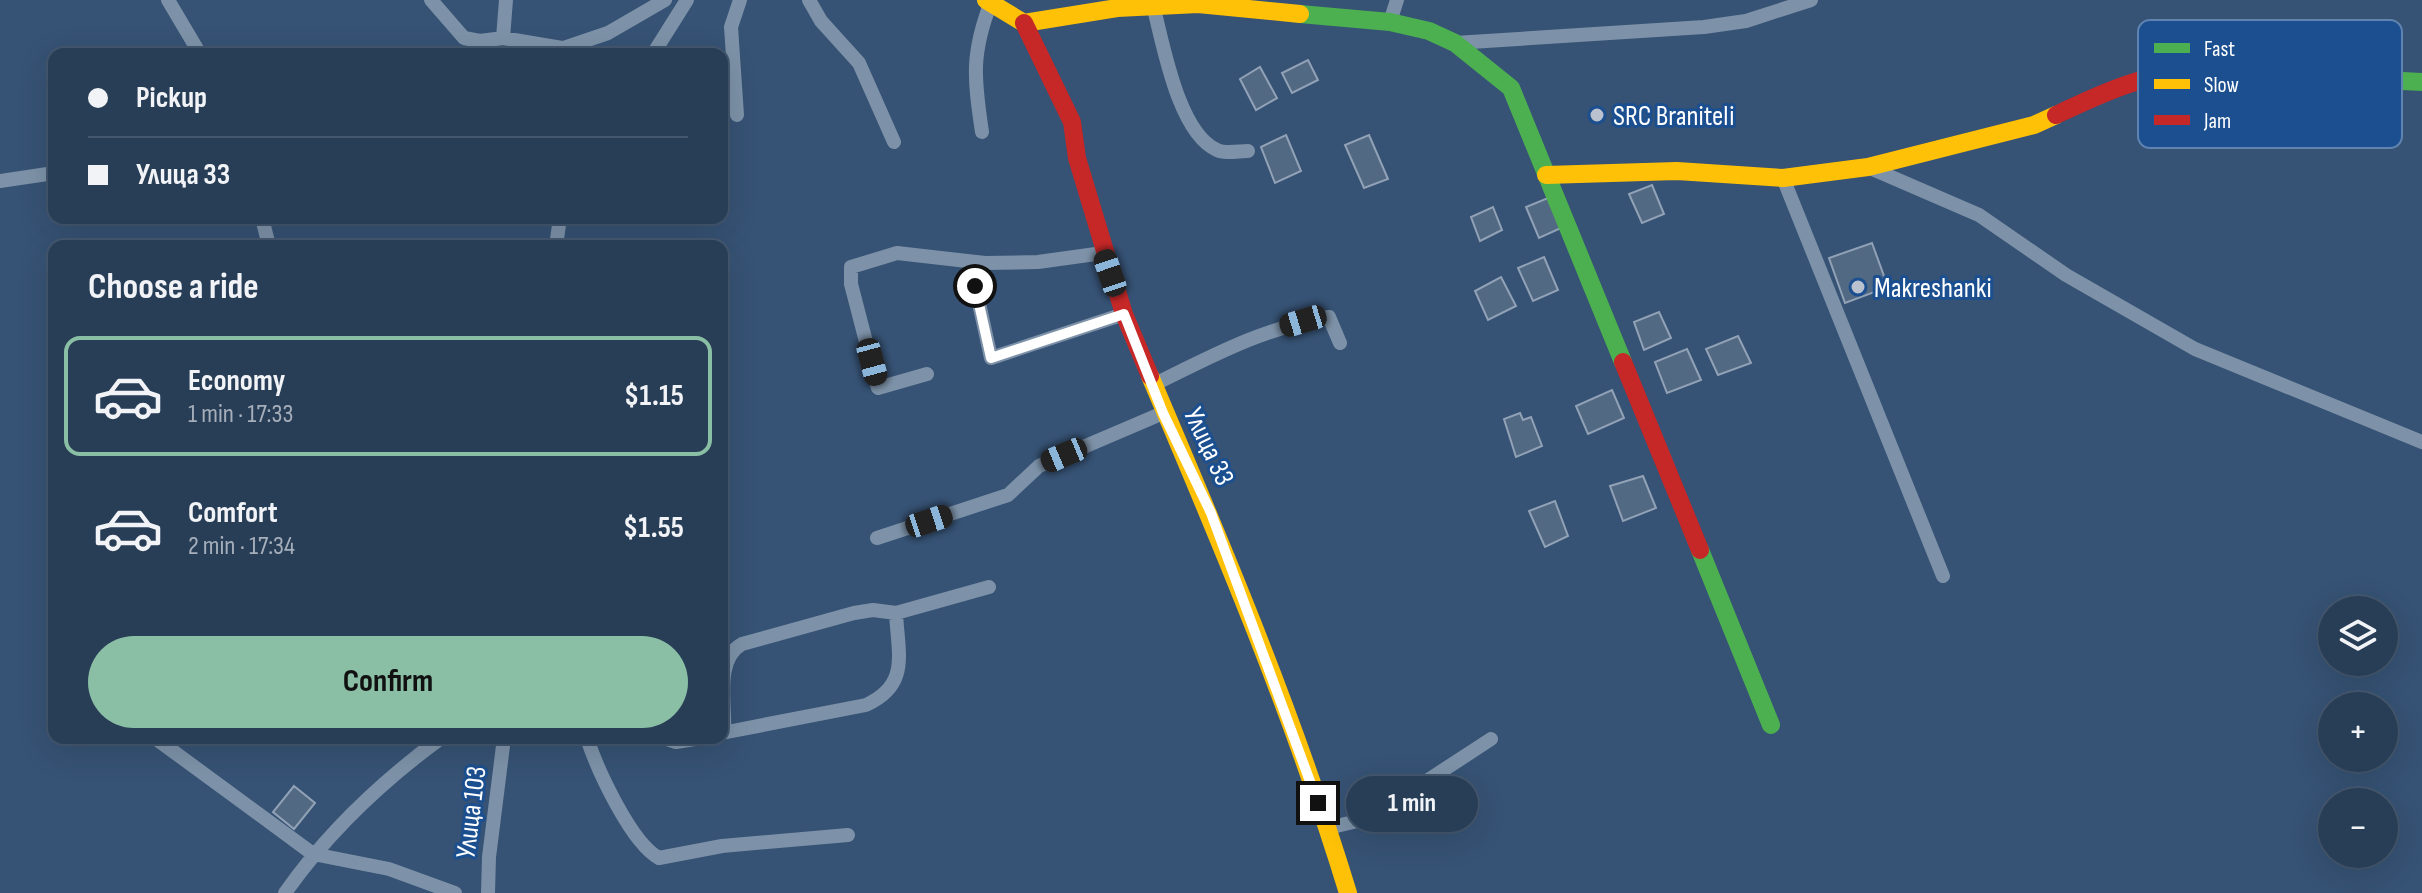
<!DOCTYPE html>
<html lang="en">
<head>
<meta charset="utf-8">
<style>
  body { margin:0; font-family:"Sofia Sans Condensed",sans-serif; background:#30455d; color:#f1f3f6; height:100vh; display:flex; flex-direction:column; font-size:30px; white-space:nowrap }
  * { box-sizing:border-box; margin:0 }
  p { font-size:26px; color:#a5aeba }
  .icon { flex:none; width:44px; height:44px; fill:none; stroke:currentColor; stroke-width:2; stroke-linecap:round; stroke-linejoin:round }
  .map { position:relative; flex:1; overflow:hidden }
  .sheet { position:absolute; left:48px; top:240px; width:680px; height:504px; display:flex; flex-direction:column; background:#283e57; border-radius:16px; box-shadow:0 8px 32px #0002,0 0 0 2px #44576d }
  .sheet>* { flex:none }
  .hud { position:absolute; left:48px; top:48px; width:680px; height:176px; border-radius:16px; box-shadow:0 8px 32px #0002,0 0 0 2px #44576d; display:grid; align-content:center; height:176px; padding:0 40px; background:#283e57 }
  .tools { position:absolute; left:2318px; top:596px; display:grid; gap:16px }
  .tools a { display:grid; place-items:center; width:80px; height:80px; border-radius:50%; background:#283e57; box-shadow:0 8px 32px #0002,0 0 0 2px #44576d; font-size:40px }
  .end { position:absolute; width:36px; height:36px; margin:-18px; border:10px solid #fff; background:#111; box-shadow:0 0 0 4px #111 }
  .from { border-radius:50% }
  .bubble { position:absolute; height:56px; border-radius:28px; background:#283e57; box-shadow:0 8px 32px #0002,0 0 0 2px #44576d; font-size:26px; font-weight:700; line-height:56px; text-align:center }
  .car { position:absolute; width:24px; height:48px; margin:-24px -12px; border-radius:10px; box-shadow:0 0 6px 2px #0007; background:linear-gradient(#222 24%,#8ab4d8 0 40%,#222 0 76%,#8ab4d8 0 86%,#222 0) }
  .hud b { display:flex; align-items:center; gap:28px; height:76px; font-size:30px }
  .hud b+b { border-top:2px solid #44576d }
  .hud i { width:20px; height:20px; background:#f1f3f6 }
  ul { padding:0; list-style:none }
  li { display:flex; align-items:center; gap:24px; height:120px; margin:0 16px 12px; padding:0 24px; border:4px solid transparent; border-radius:16px }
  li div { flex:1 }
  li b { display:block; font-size:30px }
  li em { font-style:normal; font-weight:700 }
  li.current { border-color:#8abfa5 }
  li>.icon { width:72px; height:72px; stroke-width:1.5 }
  h2 { padding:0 40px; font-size:36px; line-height:96px }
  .primary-button { display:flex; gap:16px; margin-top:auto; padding:16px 40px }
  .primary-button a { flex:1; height:92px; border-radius:48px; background:#8abfa5; color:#111; font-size:32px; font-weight:700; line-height:92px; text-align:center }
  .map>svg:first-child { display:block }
  .building { fill:#526984; stroke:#92a2b6; stroke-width:2 }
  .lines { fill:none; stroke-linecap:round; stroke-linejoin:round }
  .street { stroke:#7d92a8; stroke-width:14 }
  .fast { stroke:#4caf50; stroke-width:18 }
  .slow { stroke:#ffc107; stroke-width:18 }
  .jam { stroke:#c62828; stroke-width:18 }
  .route { stroke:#fff; stroke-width:10 }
  .poi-dot { fill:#b9c2ce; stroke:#1b4f8f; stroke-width:3 }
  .labels { text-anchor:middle; stroke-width:6; stroke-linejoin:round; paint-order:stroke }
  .poi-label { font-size:28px; fill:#fff; stroke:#1b4f8f; text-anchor:start }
  .street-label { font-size:28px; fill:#fff; stroke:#1b4f8f }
  .key { fill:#1b4f8f; stroke:#5f84b1; stroke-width:2 }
  .key-label { font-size:22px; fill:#fff }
</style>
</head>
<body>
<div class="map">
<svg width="2422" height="893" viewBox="0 0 2422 893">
  <rect width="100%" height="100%" fill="#365274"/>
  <!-- building -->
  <path class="building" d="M1308,60L1318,80L1292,93L1282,73Z
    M1260,67L1277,98L1256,110L1240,79Z
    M1286,135L1301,171L1275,183L1261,147Z
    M1369,135L1388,179L1364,188L1345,145Z
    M1652,185L1664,214L1642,223L1629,194Z
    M1548,198L1561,228L1539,238L1526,207Z
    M1493,207L1502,230L1480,241L1471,217Z
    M1872,243L1888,287L1845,303L1829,258Z
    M1544,257L1558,290L1533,301L1518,268Z
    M1501,277L1516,306L1488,320L1475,291Z
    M1659,312L1671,338L1644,350L1634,322Z
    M1738,336L1751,363L1718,375L1706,349Z
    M1687,349L1701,380L1667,393L1655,362Z
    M1612,390L1624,418L1588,434L1576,406Z
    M1520,413L1523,420L1531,417L1542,446L1516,457L1504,419Z
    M1643,476L1656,508L1623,521L1610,486Z
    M1555,501L1568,536L1545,547L1529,511Z
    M294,786L315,803L294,829L273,812Z"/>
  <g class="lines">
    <!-- street -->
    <path class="street" d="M168,0L200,54
      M431,0L464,38L480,41L503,38L562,48
      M809,0L821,21L859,63L894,142
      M1153,5C1163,43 1178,133 1217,150C1225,154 1239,151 1248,151
      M1390,22L1397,0
      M503,38L506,0
      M1455,43L1704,27L1746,21L1811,0
      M555,51L608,33L665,0
      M653,54L687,0
      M737,115L731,27L740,0
      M982,132C974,78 971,54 991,2
      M1868,167L1979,215L2066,275L2195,349L2422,442
      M1783,178L1943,576
      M0,181L54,173
      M262,218L269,246
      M556,246L560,218
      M970,262L991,358L1124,314
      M927,374L878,388L851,284V267L897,253L985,263L1038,262L1103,253
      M1153,385C1210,357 1265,327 1329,317L1340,343
      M877,538L1008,495L1039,466L1163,413
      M724,732C726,705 714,660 742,644L854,613L873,610L896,613L989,587
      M722,733L866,705C910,685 898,654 896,613
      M155,738L313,854L389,869L455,893
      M587,738C597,769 631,843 659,858L722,846L848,835
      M664,738L676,742L701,738
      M1328,828L1370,818L1491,739
      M285,893C328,832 381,782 441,738
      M488,893L489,857L504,738"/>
    <!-- fast -->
    <path class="fast" d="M1300,14L1390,22L1429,31L1455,43L1511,88L1623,362
      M2306,76L2422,82
      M1700,550L1771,725"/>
    <!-- slow -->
    <path class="slow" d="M986,0L1024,23L1117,8L1198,4L1300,14
      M1546,175L1677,171L1783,178L1868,167L2034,125L2056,115
      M1150,376C1222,545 1294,716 1348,893"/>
    <!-- jam -->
    <path class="jam" d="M1024,23L1072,122L1077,158L1124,314L1150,376
      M2056,115C2102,93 2150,71 2202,70C2236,69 2272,74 2306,76
      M1623,362L1700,550"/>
  </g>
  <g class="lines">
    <!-- route -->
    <path class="route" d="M975,286L991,358L1124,314L1163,413L1211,513L1318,803"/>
  </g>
  <!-- markers -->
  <g class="poi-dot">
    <circle cx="1597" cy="115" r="8"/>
    <circle cx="1858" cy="287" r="8"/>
  </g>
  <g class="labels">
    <!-- poi labels -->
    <g class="poi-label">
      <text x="1613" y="125">SRC Braniteli</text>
      <text x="1874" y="297">Makreshanki</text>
    </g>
    <!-- street labels -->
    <g class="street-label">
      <text transform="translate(1210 446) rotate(65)" y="10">Улица 33</text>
      <text transform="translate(470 812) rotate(-83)" y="10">Улица 103</text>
    </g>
  </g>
  <!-- legend -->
  <rect x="2138" y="20" width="264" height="128" rx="12" class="key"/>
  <rect x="2154" y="43" width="36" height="10" fill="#4caf50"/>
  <rect x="2154" y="79" width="36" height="10" fill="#ffc107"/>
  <rect x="2154" y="115" width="36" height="10" fill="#c62828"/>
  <g class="key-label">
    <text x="2204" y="56">Fast</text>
    <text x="2204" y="92">Slow</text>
    <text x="2204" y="128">Jam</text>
  </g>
</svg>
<div class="tools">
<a><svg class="icon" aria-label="layers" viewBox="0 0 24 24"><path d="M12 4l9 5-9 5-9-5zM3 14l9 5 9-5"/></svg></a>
<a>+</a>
<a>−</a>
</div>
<i class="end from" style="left:975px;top:286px"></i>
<i class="end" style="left:1318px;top:803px"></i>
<div class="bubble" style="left:1346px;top:776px;width:132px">1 min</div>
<i class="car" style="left:1110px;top:273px;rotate:341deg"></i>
<i class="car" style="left:1303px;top:321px;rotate:253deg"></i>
<i class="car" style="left:872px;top:362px;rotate:165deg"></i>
<i class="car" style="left:1064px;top:455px;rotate:247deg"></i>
<i class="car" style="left:929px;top:521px;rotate:72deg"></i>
<div class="hud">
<b><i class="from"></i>Pickup</b>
<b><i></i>Улица 33</b>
</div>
<section class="sheet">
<h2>Choose a ride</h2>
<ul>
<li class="current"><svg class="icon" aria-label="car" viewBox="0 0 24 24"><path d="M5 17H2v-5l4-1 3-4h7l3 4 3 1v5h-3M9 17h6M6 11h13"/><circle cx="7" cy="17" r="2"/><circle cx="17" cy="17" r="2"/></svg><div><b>Economy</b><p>1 min · 17:33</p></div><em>$1.15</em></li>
<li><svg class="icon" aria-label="car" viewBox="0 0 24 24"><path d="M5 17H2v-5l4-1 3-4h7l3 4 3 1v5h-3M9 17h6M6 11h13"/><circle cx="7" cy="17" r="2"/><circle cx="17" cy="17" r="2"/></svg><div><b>Comfort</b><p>2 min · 17:34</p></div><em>$1.55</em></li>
</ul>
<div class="primary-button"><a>Confirm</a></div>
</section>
</div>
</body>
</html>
